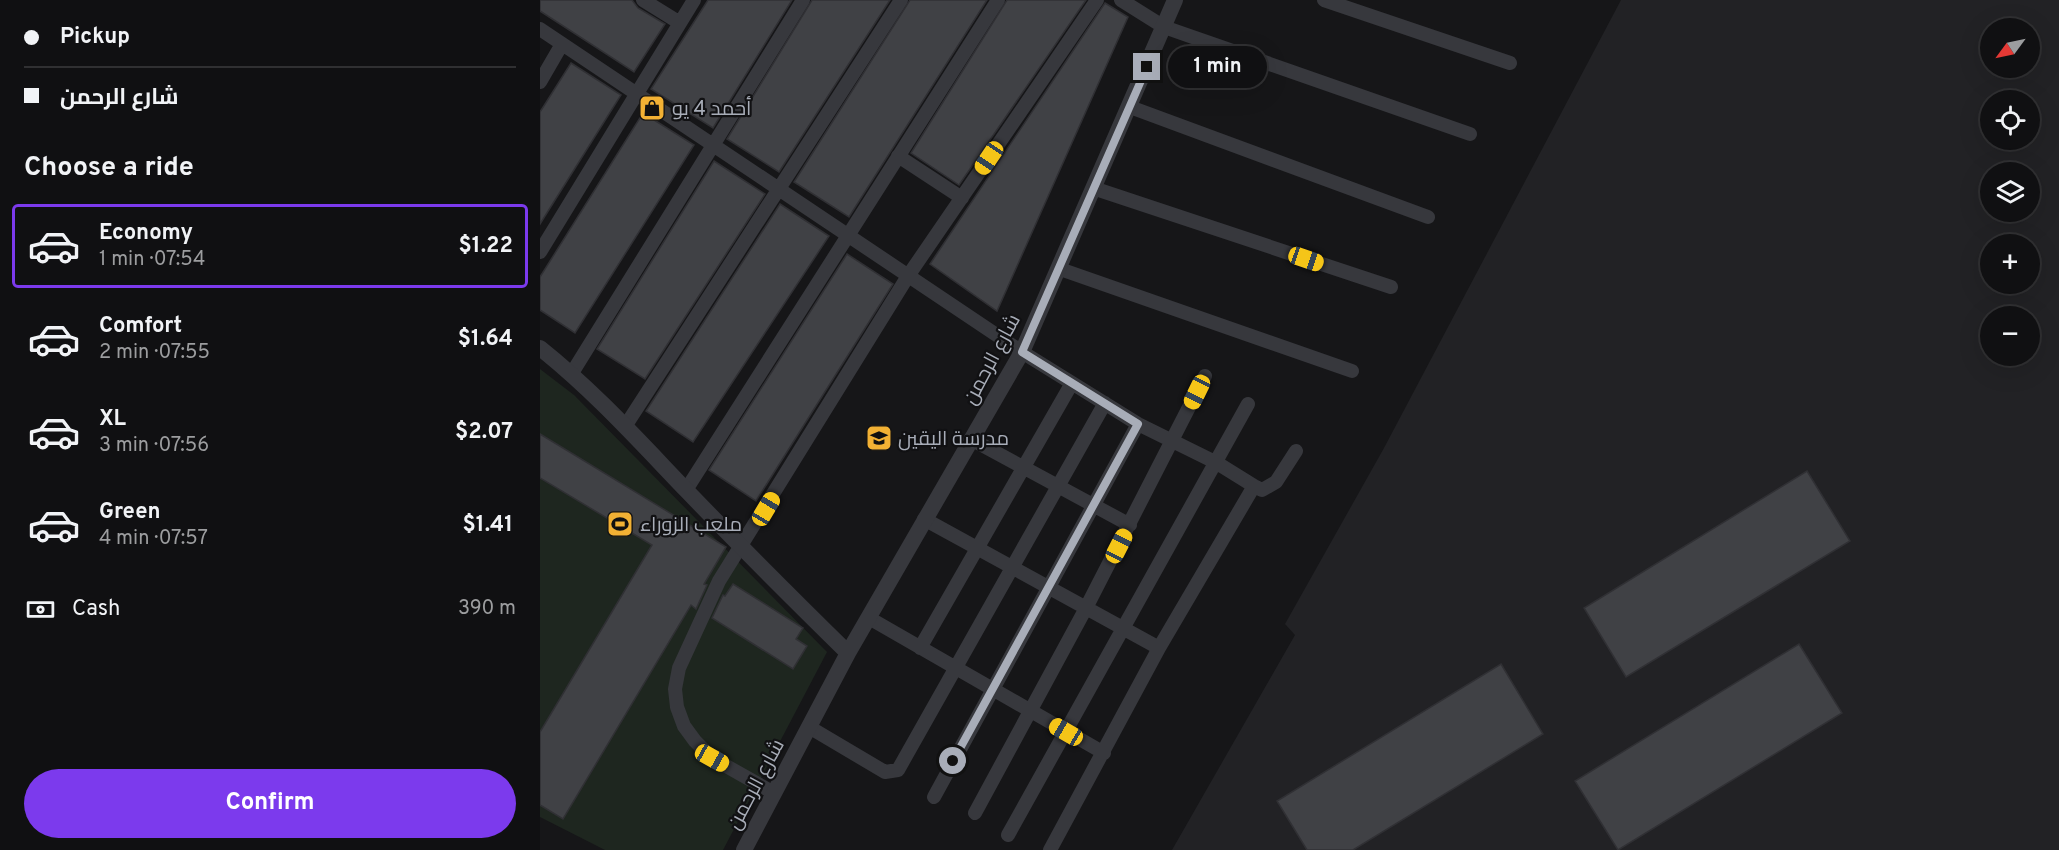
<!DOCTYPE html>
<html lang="en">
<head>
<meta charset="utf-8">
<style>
  body { margin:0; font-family:Overpass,Cairo,sans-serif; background:#1e1e20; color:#f1f3f6; height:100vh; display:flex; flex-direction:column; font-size:22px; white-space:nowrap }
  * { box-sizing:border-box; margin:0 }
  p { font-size:20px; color:#9c9d9f }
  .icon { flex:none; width:33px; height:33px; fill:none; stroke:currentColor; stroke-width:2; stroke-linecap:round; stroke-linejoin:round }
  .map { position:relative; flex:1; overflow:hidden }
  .side { display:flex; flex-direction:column; background:#101012; width:540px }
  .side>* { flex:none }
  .hud { display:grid; align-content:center; height:132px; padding:0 24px; background:#101012 }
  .needle { width:39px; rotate:237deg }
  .tools { position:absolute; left:1440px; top:18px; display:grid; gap:12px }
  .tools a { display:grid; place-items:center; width:60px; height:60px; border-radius:50%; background:#101012; box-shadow:0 6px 24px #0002,0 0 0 2px #303032; font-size:30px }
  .end { position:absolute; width:27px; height:27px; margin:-14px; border:8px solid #a8adb8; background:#111; box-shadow:0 0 0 3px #111 }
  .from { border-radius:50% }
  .bubble { position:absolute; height:42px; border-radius:21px; background:#101012; box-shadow:0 6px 24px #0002,0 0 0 2px #303032; font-size:20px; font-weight:700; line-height:42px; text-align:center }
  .car { position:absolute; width:18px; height:36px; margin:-18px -9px; border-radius:8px; box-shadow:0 0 4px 2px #0007; background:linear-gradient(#f5c518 24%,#345 0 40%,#f5c518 0 76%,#345 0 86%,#f5c518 0) }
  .hud b { display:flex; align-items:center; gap:21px; height:57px; font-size:22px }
  .hud b+b { border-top:2px solid #303032 }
  .hud i { width:15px; height:15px; background:#f1f3f6 }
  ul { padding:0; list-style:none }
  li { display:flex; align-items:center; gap:18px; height:84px; margin:0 12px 9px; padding:0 12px; border:3px solid transparent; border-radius:6px }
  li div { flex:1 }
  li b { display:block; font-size:22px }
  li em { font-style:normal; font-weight:700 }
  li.active { border-color:#7c3aed }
  li>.icon { width:54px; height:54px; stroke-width:1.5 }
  h2 { padding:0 24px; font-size:27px; line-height:72px }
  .pay { display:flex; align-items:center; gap:15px; height:66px; padding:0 24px; font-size:22px }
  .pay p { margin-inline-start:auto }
  .button { display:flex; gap:12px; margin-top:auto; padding:12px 24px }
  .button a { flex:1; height:69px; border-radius:36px; background:#7c3aed; color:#fff; font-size:24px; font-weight:700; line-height:69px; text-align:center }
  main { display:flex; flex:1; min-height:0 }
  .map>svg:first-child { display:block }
  .built { fill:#222225; fill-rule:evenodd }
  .green { fill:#1e261f }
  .building { fill:#404145; stroke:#303034; stroke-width:1.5 }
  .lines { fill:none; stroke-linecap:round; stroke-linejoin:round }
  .minor { stroke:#37383d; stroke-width:14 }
  .tertiary { stroke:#37383d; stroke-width:16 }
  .route { stroke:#a8adb8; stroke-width:8 }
  .labels { text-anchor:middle; stroke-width:4.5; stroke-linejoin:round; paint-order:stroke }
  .poi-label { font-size:20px; fill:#a8adb8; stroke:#111113; text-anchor:start }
  .street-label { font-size:20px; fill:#a8adb8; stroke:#111113 }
</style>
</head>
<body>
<main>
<section class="side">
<div class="hud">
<b><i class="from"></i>Pickup</b>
<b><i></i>شارع الرحمن</b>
</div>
<h2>Choose a ride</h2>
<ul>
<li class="active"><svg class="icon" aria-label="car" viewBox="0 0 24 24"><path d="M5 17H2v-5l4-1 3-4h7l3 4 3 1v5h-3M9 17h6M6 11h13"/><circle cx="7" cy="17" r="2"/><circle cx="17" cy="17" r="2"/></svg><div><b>Economy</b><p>1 min · 07:54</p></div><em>$1.22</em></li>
<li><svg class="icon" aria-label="car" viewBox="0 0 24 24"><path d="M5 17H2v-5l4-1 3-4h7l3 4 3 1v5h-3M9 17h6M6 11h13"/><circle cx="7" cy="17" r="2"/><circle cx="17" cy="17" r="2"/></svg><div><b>Comfort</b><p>2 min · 07:55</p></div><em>$1.64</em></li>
<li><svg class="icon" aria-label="car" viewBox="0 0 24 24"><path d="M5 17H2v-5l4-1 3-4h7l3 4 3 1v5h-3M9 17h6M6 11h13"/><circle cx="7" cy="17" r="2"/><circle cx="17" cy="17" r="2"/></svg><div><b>XL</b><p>3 min · 07:56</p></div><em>$2.07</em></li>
<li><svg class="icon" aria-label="car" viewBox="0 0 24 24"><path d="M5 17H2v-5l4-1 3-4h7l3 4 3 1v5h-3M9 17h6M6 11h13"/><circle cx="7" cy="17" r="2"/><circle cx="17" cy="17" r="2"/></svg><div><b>Green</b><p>4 min · 07:57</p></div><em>$1.41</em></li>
</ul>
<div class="pay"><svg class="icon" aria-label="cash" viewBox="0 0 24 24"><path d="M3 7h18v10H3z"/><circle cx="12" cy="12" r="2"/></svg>Cash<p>390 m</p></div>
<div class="button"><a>Confirm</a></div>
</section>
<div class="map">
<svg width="1519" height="850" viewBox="0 0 1519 850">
  <rect width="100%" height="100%" fill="#161618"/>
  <!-- built -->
  <path class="built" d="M1081,0H1519V850H632L755,635L745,624L844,448ZM1450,28H1490V68H1450ZM1450,100H1490V140H1450ZM1450,172H1490V212H1450ZM1450,244H1490V284H1450ZM1450,316H1490V356H1450Z"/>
  <!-- green -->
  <path class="green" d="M0,369L34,395L287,652L183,850H65L0,817Z"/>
  <!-- building -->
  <path class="building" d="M0,0H92L98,8L125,24L94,72L0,11Z
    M168,0H252L173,128L111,89Z
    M272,0H350L239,172L187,139Z
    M370,0H447L309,217L254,182Z
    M467,0H546L419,185L371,153Z
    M565,3L588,17L457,311L390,264Z
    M31,63L81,95L0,224V112Z
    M103,113L154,145L35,333L0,310V277Z
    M174,161L225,194L105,379L57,349Z
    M240,204L289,236L153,442L106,411Z
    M307,254L353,284L216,501L169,470Z
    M0,434L186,547L164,584L167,585L156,609L151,605L23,819L0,805V732L112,545L0,478Z
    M1267,471L1310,541L1086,677L1044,608Z
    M193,584L263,628L256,639L267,646L253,669L172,618L183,595L185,596Z
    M1259,644L1302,713L1078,850L1035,781Z
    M961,664L1003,734L813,850H767L737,801Z"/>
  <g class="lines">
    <!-- minor -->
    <path class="minor" d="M103,0L140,23
      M581,0L624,27L930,134
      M784,0L970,63
      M0,29L482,352L598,424L677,463L714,486L619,648L510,850
      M0,82L22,44
      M590,107L888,217
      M358,156L422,198
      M553,188L851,287
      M0,252L154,0
      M520,269L812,371
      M32,373L263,0
      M86,425L361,0
      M431,439L590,525
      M714,486L722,490L736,482L756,451
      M146,490L458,0
      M384,519L619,648
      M329,618L564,753
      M380,648L532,383
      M269,727L345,772L358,770L565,403
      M234,793L172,758L155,741L144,726L137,707L135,689L139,668L179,581L368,276L557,0
      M394,797L598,424
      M435,813L546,608L665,376
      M468,835L708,404"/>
    <!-- tertiary -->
    <path class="tertiary" d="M0,348C54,391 99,441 147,491C200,546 254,600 308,653
      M204,850L308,653L482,352L635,0"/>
  </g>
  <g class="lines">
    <!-- route -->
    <path class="route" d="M413,761L598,424L482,352L607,67"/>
  </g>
  <!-- icons -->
  <defs>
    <g id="shop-square" transform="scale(1.35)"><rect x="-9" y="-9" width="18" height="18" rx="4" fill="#f2b134" stroke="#111113"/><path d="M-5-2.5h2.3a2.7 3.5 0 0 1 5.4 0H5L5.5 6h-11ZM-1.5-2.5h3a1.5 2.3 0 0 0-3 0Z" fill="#111"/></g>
    <g id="school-square" transform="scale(1.35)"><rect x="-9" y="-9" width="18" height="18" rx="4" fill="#f2b134" stroke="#111113"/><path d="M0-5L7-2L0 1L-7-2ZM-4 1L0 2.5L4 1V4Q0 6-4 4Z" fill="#111"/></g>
    <g id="stadium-square" transform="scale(1.35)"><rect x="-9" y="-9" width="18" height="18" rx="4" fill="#f2b134" stroke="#111113"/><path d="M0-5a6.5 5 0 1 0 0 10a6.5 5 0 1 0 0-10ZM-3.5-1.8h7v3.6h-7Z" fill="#111"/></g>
  </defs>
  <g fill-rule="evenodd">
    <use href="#shop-square" x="112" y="108"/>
    <use href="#school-square" x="339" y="438"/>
    <use href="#stadium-square" x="80" y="524"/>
  </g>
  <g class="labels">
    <!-- poi labels -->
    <g class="poi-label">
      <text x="132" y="115">أحمد 4 يو</text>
      <text x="358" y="445">مدرسة اليقين</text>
      <text x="100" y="531">ملعب الزوراء</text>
    </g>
    <!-- street labels -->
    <g class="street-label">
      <text transform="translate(451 359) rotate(-62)" y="7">شارع الرحمن</text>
      <text transform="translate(215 784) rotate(-62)" y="7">شارع الرحمن</text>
    </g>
  </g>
</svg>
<div class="tools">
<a><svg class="needle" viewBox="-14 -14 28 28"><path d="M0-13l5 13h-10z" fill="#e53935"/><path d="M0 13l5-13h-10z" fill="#9c9d9f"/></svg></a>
<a><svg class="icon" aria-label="locate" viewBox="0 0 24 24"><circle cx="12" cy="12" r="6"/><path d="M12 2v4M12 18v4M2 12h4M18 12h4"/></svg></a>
<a><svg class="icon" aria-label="layers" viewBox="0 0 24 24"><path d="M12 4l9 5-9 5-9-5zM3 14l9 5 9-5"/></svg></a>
<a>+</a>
<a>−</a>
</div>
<i class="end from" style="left:413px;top:761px"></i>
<i class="end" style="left:607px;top:67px"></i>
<div class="bubble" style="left:628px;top:46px;width:99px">1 min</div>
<i class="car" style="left:449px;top:158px;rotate:214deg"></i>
<i class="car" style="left:766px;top:259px;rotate:109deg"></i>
<i class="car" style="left:657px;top:392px;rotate:206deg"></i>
<i class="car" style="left:226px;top:509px;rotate:31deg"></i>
<i class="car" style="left:579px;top:546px;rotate:27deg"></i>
<i class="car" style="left:526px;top:732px;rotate:300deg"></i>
<i class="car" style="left:172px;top:758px;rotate:119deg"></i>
</div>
</main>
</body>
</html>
